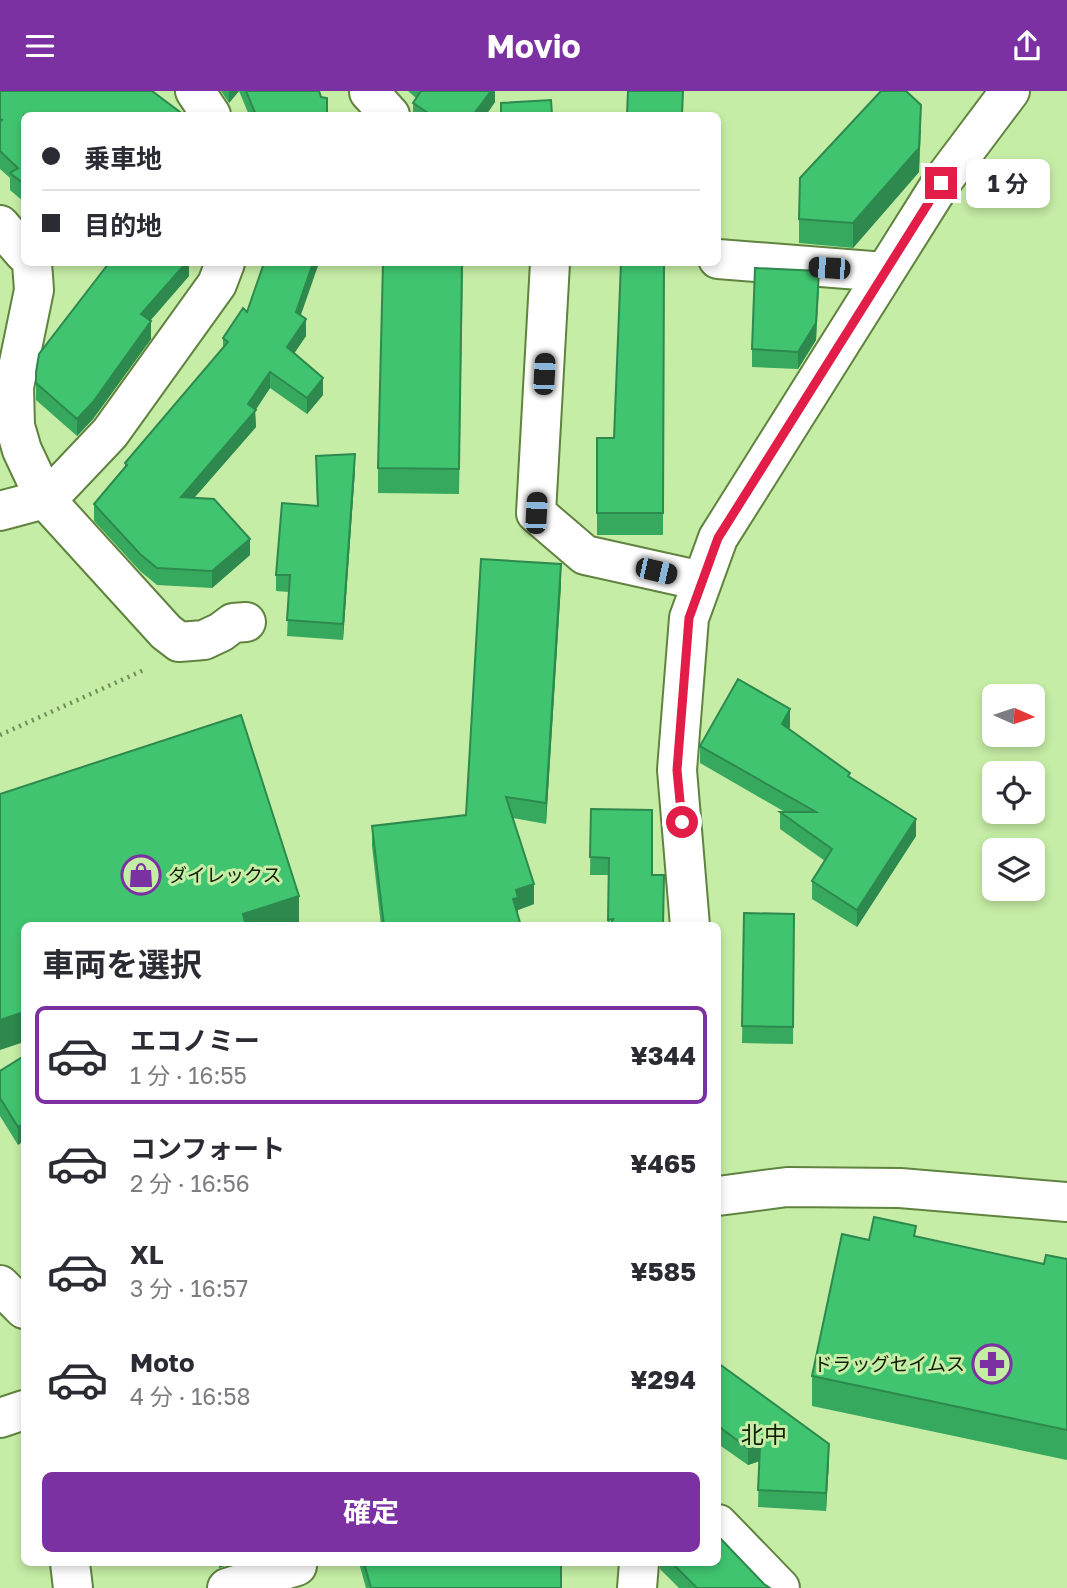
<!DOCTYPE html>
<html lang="ja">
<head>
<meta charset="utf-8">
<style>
  body { margin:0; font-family:"Golos Text","Noto Sans JP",sans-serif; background:#f7f7f7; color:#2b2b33; height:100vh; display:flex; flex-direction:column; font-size:26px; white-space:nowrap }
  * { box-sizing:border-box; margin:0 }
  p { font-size:23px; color:#7c7c81 }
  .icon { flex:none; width:38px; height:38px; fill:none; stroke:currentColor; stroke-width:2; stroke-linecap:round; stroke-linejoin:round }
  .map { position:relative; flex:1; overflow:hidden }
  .panel { position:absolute; left:21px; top:831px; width:700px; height:644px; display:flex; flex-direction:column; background:#fff; border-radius:10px; box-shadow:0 4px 10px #0003 }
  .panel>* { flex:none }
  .guide { position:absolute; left:21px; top:21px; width:700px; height:154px; border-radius:10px; box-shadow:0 4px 10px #0003; display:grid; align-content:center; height:154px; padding:0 21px; background:#fff }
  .needle { width:46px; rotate:93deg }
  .controls { position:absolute; left:982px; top:593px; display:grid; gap:14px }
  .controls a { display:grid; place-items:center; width:63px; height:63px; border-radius:10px; background:#fff; box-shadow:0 4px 10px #0003; font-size:35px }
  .end { position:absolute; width:32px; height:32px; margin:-16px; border:9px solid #e11d48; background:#fff; box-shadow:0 0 0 4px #fff }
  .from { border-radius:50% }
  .bubble { position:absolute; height:49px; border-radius:10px; background:#fff; box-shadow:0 4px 10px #0003; font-size:23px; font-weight:700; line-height:49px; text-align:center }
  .car { position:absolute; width:21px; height:42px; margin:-21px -10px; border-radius:9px; box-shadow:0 0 5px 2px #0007; background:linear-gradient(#222 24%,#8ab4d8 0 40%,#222 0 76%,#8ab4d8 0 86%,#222 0) }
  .guide b { display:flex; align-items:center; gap:24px; height:66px; font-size:26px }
  .guide b+b { border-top:2px solid #e1e1e2 }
  .guide i { width:18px; height:18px; background:#2b2b33 }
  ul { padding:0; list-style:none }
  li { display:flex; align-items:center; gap:21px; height:98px; margin:0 14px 10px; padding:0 7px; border:4px solid transparent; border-radius:10px }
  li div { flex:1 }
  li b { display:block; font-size:26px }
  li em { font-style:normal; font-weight:700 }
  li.selected { border-color:#7c31a3 }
  li>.icon { width:63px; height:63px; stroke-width:1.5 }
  h2 { padding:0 21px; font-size:32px; line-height:84px }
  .button { display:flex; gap:14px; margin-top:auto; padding:14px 21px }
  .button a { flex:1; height:80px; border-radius:10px; background:#7c31a3; color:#fff; font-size:28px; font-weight:700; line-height:80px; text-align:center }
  header { display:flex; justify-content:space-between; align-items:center; height:91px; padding:0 21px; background:#7c31a3; color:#fff; font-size:32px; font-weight:700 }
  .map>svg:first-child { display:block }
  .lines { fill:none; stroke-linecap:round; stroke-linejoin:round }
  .minor-casing { stroke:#60833f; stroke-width:42 }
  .tertiary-casing { stroke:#60833f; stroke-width:42 }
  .path { stroke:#718d5a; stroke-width:4.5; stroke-dasharray:2 5; stroke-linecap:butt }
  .minor { stroke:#fff; stroke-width:38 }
  .tertiary { stroke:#fff; stroke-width:38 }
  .wall { fill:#37a95f }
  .shaded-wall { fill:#2d894e }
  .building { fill:#40c46f; stroke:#2d894e; stroke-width:2 }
  .route { stroke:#e11d48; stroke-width:9 }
  .labels { text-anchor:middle; stroke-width:6; stroke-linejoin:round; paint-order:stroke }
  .poi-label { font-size:19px; fill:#101e03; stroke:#c5eda5; text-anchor:start }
  .quarter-label { font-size:23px; fill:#101e03; stroke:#c5eda5 }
</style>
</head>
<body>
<header><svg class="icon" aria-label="menu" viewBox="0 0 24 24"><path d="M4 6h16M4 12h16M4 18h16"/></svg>Movio<svg class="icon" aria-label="share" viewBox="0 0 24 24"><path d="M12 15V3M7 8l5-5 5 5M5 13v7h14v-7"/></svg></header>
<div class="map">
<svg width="1067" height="1497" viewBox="0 0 1067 1497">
  <rect width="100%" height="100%" fill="#c5eda5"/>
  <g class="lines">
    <!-- minor casing -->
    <g class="minor-casing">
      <path id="minor" d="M195,0L211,24
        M369,1L390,24
        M0,134L24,162
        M718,168L885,181
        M32,172L34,199L14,296L15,335L22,359L45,408L166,541L179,551L204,549L221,541L233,532L246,531
        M550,172L536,422L585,464L702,490
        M0,420L45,408L56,399L110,342L217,193L225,172
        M690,835L677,679L689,527L718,447L941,92L1010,0
        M0,1194L24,1218
        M718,1433L780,1497
        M70,1472L73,1497
        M227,1497L297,1475
        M637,1497L639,1472"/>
    </g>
    <!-- tertiary casing -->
    <g class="tertiary-casing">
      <path id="tertiary" d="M718,1105L787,1096L900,1097L1067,1111
        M0,1327L24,1319"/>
    </g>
    <!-- path -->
    <path class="path" d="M0,644L146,578"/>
    <!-- minor -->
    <use href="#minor" class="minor"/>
    <!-- tertiary -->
    <use href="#tertiary" class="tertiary"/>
  </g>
  <!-- wall -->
  <path class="wall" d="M0,0L24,24V111L10,99V87L0,78Z
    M221,0H239L229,12Z
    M239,0H319L327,24H249Z
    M408,0H495V11L486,24H413V12L416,7Z
    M921,39L919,81L853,157L799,152V128Z
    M104,172H189V185L150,230L151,248L93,328L77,345L36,309V281L107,174Z
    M463,172L459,403L378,402V377Z
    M664,172L663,444H597V347H614Z
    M819,198L816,249L798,278L752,276V258Z
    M247,221L301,224L306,245L294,262L323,304L307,323L270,297L255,319L256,336L194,407L250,464L212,497L157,494L140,480L94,430V413L125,376V372L223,257V247Z
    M316,365L355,379L343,549L287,545L289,501L276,500V484L317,415Z
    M561,493L546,733L513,727L534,813L518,819V824L521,835H381L372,755V735L466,724Z
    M790,636L789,638L850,686L916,745L857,836L812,808V790L825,770L780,738V721H785L700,672V655Z
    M591,718L652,719L608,835L609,784H590Z
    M744,822L794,823L793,953L742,952Z
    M24,965L18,1054L0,1025V980Z
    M718,1053H719V1070H718Z
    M916,1146L1044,1173L1067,1168V1369L812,1315V1285L869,1149Z
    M718,1272L829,1370L826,1420L758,1416L759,1370L748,1374L718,1353Z
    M359,1472H561V1497H366Z
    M660,1472H718L770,1497H679L660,1478Z"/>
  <!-- shaded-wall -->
  <path class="shaded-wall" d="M229,0H239L229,12Z
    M491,0H495V11L486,24H473Z
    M921,14L919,81L853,157V132Z
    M186,172H189V185L141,240V223Z
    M313,172H319L296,238V221Z
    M819,180L816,249L798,278V261Z
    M306,228V245L287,273V256Z
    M151,230V248L93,328L77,345V328Z
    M270,281V297L255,320L256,336L181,422V406Z
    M323,287V304L307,323V307Z
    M355,363V379L343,549V533Z
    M250,448V464L212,497V480Z
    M561,473V493L546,733V712Z
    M790,618V636L782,651V633Z
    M916,728V745L857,836V819Z
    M534,793V813L518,819V827L513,808L516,799Z
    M299,805V835H243V823Z
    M24,921V951L0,959V929Z
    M24,1032V1050L18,1054V1036Z
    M766,1350V1368L748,1374V1357Z
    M829,1353V1370L826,1420V1402Z
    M219,1472H235L219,1477Z"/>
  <!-- building -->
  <path class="building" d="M0,0H152L184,24H24V93L10,82L18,77L0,60V31L2,29L0,28Z
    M246,0H319L321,6L327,7V24H256Z
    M421,0H491L473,24H431L413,12Z
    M628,0H683L682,24H627Z
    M881,0H906L921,14L919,57L853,132L799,128L800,87Z
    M551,9L552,24H501V12Z
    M109,172H186L141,223L151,230L93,311L77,328L36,292V281L39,263Z
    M264,172H313L296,221L306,228L287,256L323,287L307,307L270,281L248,313L256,319L181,406L214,408L250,448L212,480L157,477L140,463L94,413L127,374L125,372L228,251L223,247L243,217L247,221Z
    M383,172H462L459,378L378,377Z
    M621,172H664L663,422H597V347H614Z
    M755,177L819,180L816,232L798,261L752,258Z
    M355,363L343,533L287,529L290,484H276L282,412L318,415L316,365Z
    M481,468L561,473L546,712L506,706L534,793L516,799L518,807L513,808L521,835H384L372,735L466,724Z
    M738,588L790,618L782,633L850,682L848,685L916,728L857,819L812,790L832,758L780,721H816L700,655Z
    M241,624L299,805L243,823L246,835H24V921L0,929V703Z
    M591,718L652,719V784H664L663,835H610L613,828L608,829L609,767L590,766Z
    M744,822L794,823L793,936L742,935Z
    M24,965V1032L18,1036L0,1007V980Z
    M874,1126L916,1135L914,1145L1044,1173L1046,1164L1067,1168V1339L812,1285L842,1143L869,1149Z
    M718,1272L829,1353L826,1402L758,1399L760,1356L766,1350L748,1357L718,1335Z
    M718,1445L764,1493L770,1497H697L672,1472H718Z
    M364,1472H561V1497H371Z"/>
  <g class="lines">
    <!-- route -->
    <path class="route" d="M682,731L677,679L689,527L718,447L941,92"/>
  </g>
  <!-- icons -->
  <defs>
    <g id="shop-ring" transform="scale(2.0125)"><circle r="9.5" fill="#c5eda5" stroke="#7c31a3" stroke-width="1.5"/><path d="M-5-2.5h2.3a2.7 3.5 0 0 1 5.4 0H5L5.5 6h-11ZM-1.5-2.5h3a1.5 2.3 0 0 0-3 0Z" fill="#7c31a3"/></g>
    <g id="pharmacy-ring" transform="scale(2.0125)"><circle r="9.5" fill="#c5eda5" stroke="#7c31a3" stroke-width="1.5"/><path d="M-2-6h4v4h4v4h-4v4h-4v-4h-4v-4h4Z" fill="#7c31a3"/></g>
  </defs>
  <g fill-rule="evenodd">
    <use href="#shop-ring" x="141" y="784"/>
    <use href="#pharmacy-ring" x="992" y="1273"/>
  </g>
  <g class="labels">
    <!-- poi labels -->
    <g class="poi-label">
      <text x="168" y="791">ダイレックス</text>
      <text x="965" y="1280" text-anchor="end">ドラッグセイムス</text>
    </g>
    <!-- quarter labels -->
    <g class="quarter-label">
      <text x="764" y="1352">北中</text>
    </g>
  </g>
</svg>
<div class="controls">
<a><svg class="needle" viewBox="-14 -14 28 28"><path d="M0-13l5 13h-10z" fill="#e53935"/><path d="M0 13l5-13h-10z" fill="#7c7c81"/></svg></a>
<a><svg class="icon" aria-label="locate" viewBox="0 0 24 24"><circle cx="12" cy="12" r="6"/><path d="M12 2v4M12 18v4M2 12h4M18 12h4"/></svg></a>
<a><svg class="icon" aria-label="layers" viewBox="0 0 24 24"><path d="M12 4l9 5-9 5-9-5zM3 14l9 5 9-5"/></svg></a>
</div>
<i class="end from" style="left:682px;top:731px"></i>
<i class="end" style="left:941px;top:92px"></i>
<div class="bubble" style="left:966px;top:68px;width:84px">1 分</div>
<i class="car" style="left:829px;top:177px;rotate:274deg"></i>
<i class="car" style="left:544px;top:283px;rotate:3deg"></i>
<i class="car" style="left:536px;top:422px;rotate:3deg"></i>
<i class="car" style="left:656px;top:480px;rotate:103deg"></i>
<div class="guide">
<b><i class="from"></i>乗車地</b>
<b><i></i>目的地</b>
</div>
<section class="panel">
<h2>車両を選択</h2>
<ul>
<li class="selected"><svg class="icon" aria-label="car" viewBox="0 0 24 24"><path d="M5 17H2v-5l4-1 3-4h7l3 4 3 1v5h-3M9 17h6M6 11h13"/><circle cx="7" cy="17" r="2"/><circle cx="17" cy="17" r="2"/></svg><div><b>エコノミー</b><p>1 分 · 16:55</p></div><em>¥344</em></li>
<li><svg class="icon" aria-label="car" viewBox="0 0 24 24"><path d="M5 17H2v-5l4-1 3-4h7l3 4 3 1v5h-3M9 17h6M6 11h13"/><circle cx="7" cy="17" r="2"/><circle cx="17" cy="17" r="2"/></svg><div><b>コンフォート</b><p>2 分 · 16:56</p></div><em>¥465</em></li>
<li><svg class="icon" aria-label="car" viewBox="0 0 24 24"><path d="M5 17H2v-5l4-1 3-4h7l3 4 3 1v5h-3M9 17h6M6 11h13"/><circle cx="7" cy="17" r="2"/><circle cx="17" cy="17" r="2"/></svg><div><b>XL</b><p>3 分 · 16:57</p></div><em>¥585</em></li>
<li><svg class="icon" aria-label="car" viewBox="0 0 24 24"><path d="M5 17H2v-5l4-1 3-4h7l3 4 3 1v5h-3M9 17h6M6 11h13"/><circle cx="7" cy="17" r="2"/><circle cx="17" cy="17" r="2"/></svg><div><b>Moto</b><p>4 分 · 16:58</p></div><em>¥294</em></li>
</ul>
<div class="button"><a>確定</a></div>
</section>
</div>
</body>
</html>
